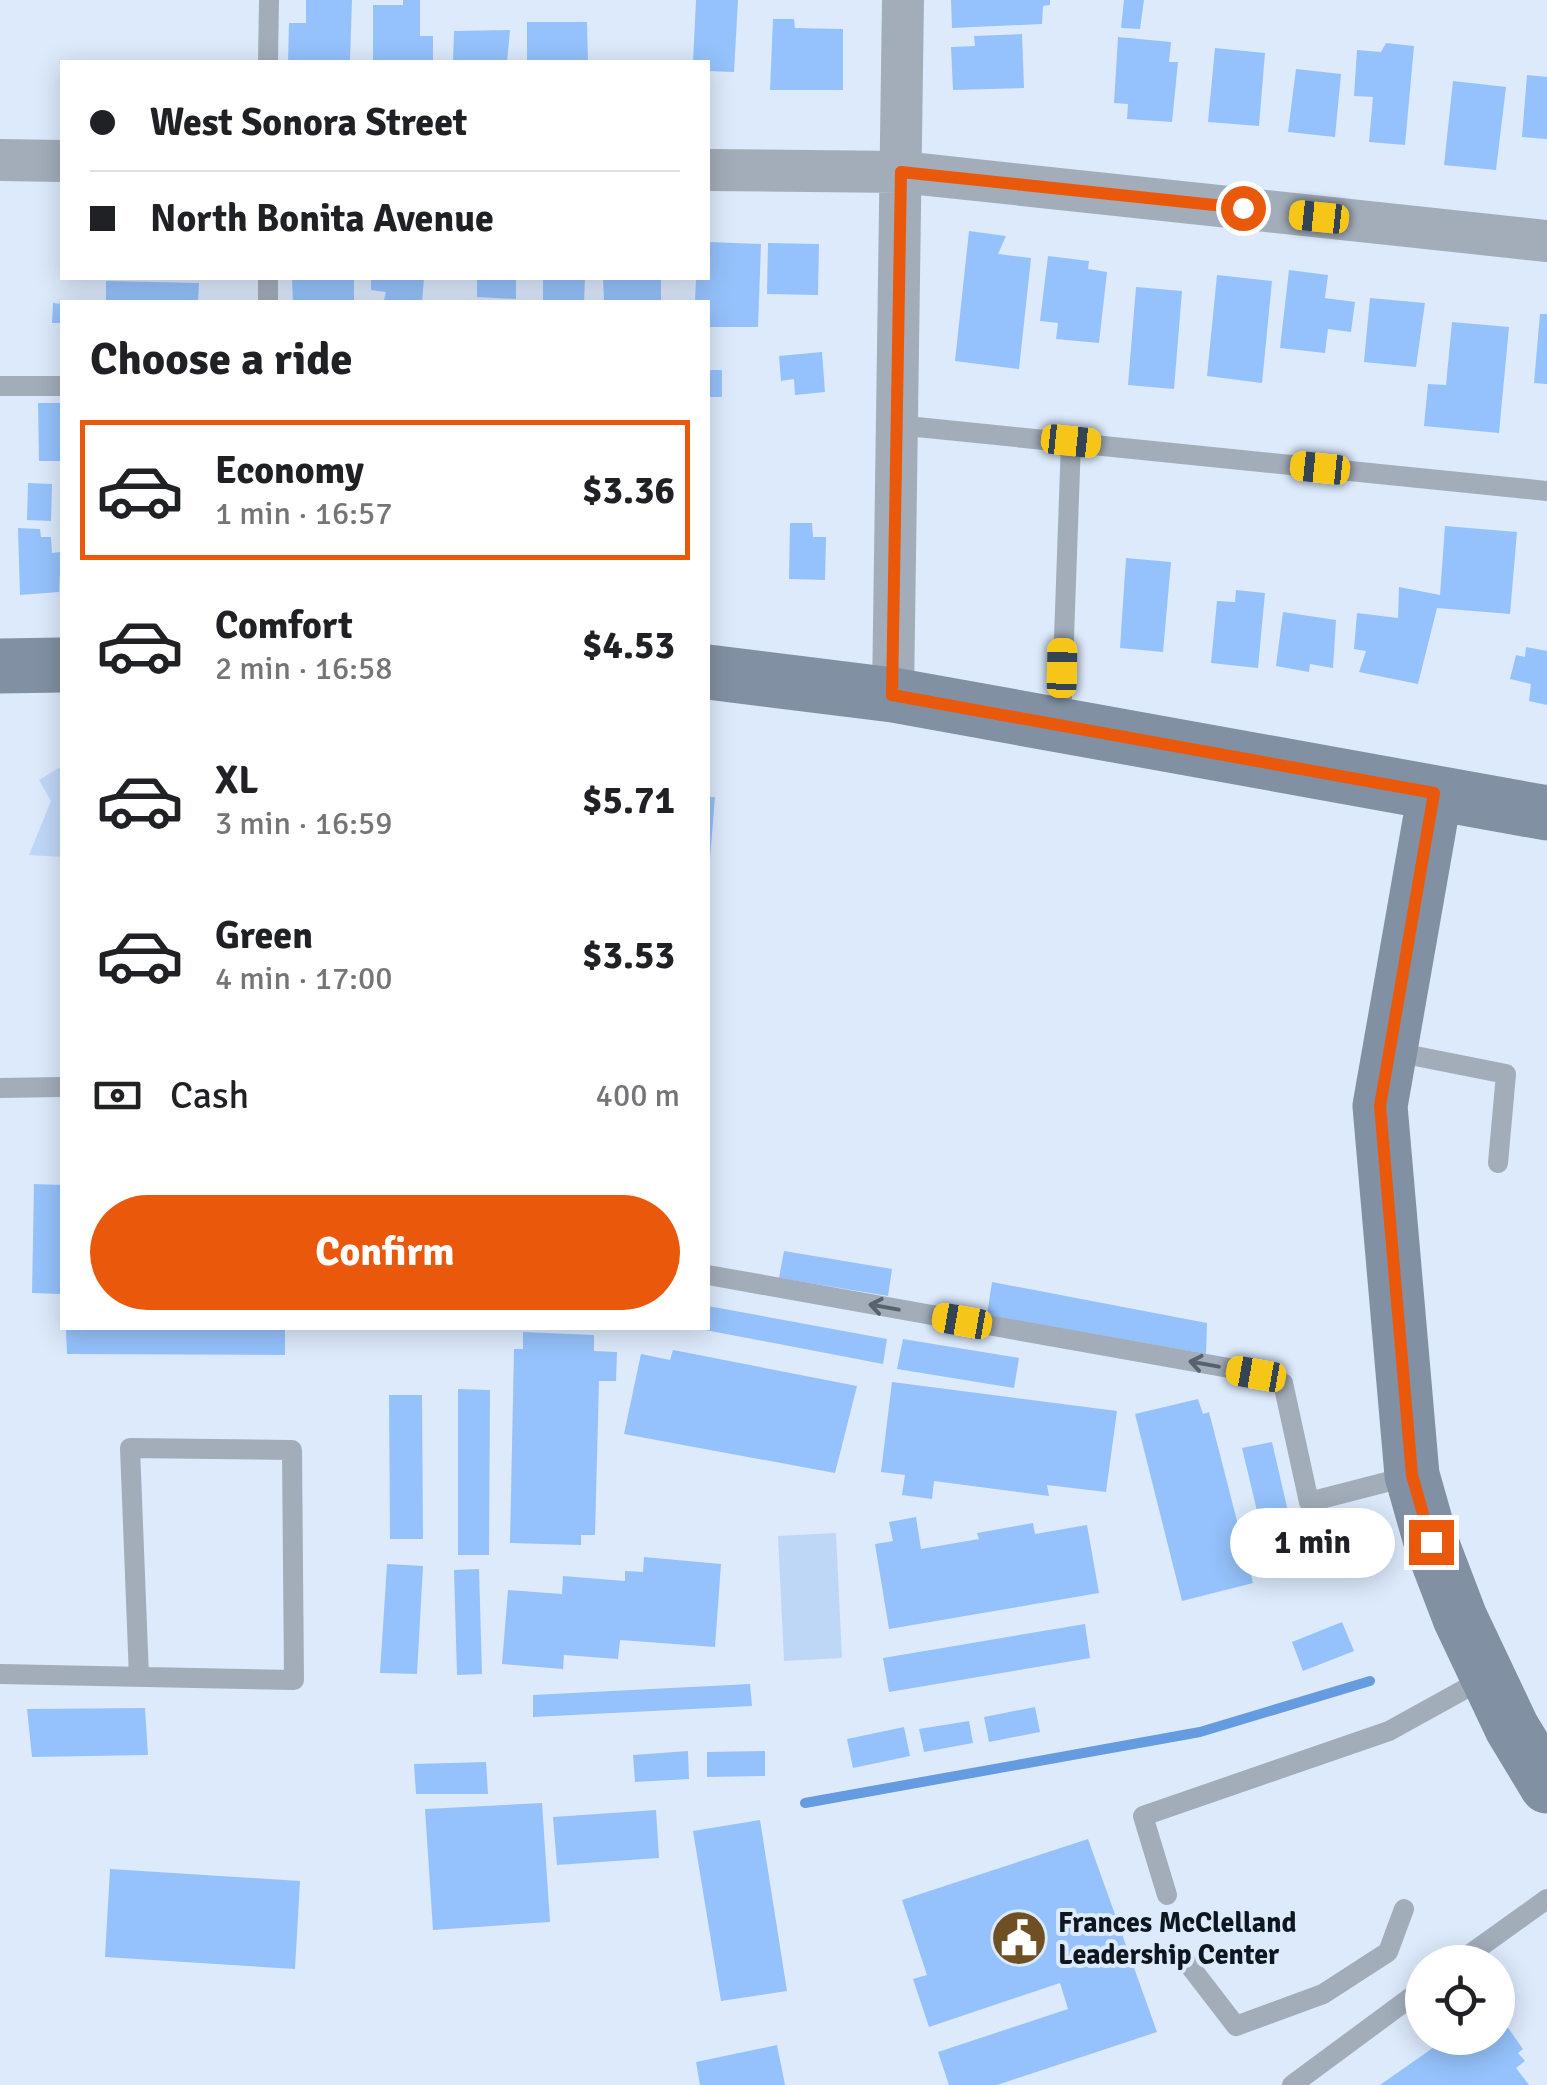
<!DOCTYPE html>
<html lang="en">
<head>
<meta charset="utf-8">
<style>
  body { margin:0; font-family:Signika,sans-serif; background:#f6f6f6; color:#202124; height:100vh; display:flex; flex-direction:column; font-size:38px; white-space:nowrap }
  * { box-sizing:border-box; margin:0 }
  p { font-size:32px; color:#757577 }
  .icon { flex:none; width:55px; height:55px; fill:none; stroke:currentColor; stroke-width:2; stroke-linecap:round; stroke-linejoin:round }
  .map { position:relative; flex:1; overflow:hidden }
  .drawer { position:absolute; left:60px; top:300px; width:650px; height:1030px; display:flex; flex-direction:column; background:#fff; border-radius:0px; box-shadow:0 5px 25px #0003 }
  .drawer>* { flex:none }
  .top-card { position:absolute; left:60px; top:60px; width:650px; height:220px; border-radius:0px; box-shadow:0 5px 25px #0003; display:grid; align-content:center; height:220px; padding:0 30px; background:#fff }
  .buttons { position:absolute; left:1405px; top:1945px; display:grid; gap:20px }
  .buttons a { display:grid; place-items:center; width:110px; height:110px; border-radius:50%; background:#fff; box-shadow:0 5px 25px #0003; font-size:50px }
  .end { position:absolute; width:45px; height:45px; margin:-22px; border:12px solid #ea580c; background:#fff; box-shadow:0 0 0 5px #fff }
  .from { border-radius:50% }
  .bubble { position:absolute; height:70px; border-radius:35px; background:#fff; box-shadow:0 5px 25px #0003; font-size:32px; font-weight:700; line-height:70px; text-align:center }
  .car { position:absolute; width:30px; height:60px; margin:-30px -15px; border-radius:12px; box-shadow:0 0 8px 2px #0007; background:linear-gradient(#f5c518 24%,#345 0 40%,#f5c518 0 76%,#345 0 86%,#f5c518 0) }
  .top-card b { display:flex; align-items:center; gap:35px; height:95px; font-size:38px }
  .top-card b+b { border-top:2px solid #e0e0e0 }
  .top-card i { width:25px; height:25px; background:#202124 }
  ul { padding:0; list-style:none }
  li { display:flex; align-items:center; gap:30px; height:140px; margin:0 20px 15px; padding:0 10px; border:5px solid transparent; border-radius:0px }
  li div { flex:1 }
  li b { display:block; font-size:38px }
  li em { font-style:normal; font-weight:700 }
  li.active { border-color:#ea580c }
  li>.icon { width:90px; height:90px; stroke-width:1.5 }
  h2 { padding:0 30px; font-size:45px; line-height:120px }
  .pay { display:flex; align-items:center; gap:25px; height:110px; padding:0 30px; font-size:38px }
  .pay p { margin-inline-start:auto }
  .primary-button { display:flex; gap:20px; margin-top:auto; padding:20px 30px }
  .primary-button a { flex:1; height:115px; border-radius:60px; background:#ea580c; color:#fff; font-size:40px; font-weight:700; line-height:115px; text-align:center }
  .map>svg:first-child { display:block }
  .green { fill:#bfd7f7 }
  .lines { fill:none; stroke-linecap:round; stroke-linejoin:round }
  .stream { stroke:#649be1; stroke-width:10 }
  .building { fill:#95c2fc }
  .lane { stroke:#a3adba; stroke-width:20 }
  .street { stroke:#a3adba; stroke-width:42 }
  .secondary { stroke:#8190a3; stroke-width:55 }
  .oneway { stroke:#58626d }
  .route { stroke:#ea580c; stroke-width:12 }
  .labels { text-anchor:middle; stroke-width:8; stroke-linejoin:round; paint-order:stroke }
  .poi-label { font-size:28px; font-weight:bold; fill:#0e1620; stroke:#dceafc; text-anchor:start }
</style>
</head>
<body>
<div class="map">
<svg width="1547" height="2085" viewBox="0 0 1547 2085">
  <rect width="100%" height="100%" fill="#dceafc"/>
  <!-- green -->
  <path class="green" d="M62,766V857L29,855L51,801L39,780Z
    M836,1533L842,1658L784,1661L778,1536Z"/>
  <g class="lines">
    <!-- stream -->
    <path class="stream" d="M805,1803L1200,1732L1370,1681"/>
  </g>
  <!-- building -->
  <path class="building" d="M306,0H352L350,61L288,62L289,23H306Z
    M403,0H420V36H433V62H373V5H403Z
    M696,0H738L734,72L708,71V62H693Z
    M951,0H1050V5L1043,6L1042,24L952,28Z
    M1124,0H1144L1140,29L1121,28Z
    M773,19H794L795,28L843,29V90H770Z
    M527,22H587L588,62H527Z
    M510,30L507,62H453L454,31Z
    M1022,34L1024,88L953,90L951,47L975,46L974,36Z
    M1118,37L1171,42L1169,62H1178L1172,122L1127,119L1128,104L1114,103Z
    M1386,43L1414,46L1405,145L1369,142L1373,97L1354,96L1357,50L1381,52Z
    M1215,48L1265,53L1259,126L1208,122Z
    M1296,69L1341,74L1335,137L1288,132Z
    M1527,75L1547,77V139L1522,137Z
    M1453,81L1506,87L1496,170L1444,165Z
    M969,231L1006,236L998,254L1031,258L1019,369L955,361Z
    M708,242L761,244L758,327H708V302H695L696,278H708Z
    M768,243L819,244L818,295L767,294Z
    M1048,256L1089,261L1088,269L1107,272L1099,343L1056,339L1058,323L1040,321Z
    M1289,270L1328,275L1325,298L1355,302L1351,332L1328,329L1325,353L1280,348Z
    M1217,275L1272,281L1262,383L1207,376Z
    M292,278H354V302H293Z
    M371,278H424L422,302L384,300L386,292L371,290Z
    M477,278H516V299L477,297Z
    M543,278H585L584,302H543Z
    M603,278H661V300H604Z
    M106,281L199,283L198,302H106Z
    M1136,287L1182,291L1174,389L1128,385Z
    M1370,298L1425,303L1416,367L1364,362Z
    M53,303L62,304V323H52Z
    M1540,314H1547V384L1534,383Z
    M1452,322L1509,327L1499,433L1424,426L1428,384L1446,385Z
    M822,352L825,392L795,395L794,379L781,381L779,356Z
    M708,370H722V397H708Z
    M38,403H62V461H39Z
    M28,483L52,484L51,521L27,520Z
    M790,523H812L813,537H826L825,580L789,579Z
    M1445,526L1517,532L1510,614L1437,608L1418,684L1359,672L1366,651L1354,649L1357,613L1398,618L1399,587L1440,595Z
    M18,528L40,529L41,537H51L52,553L61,552L59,592L20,595Z
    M1126,558L1171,562L1163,652L1120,648Z
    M1236,590L1265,593L1258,668L1211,663L1217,601L1235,602Z
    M1283,612L1336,620L1333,668L1310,664L1309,672L1276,666Z
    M1526,647L1547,651V705L1529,701L1531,684L1510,679L1516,655L1525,657Z
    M708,797H715L710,859H708Z
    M34,1184L62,1185L61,1294L32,1293Z
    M784,1251L892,1269L888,1296L779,1278Z
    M992,1282L1207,1323L1206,1354L987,1315Z
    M708,1306L887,1339L883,1364L700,1329L708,1328Z
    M132,1328H285V1355L67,1354L66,1329Z
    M523,1332L594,1335V1351L617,1352L616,1381H599L595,1535H581V1545L510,1543L514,1349H523Z
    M903,1339L1019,1358L1014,1388L897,1369Z
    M673,1350L857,1386L835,1473L624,1434L641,1354L670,1360Z
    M892,1382L1117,1411L1106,1492L1047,1485L1049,1496L934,1481L932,1499L902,1495L905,1475L881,1472Z
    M458,1389L490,1390L489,1555H458Z
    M389,1395H422L423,1539H390Z
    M1198,1399L1203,1414L1209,1412L1253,1583L1182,1601L1135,1414Z
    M1272,1442L1298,1555L1269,1561L1242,1448Z
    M916,1517L921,1549L979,1539L977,1533L1033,1523L1035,1534L1087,1525L1099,1593L889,1629L875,1544L893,1541L889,1522Z
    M644,1557L721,1564L715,1647L620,1640L618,1659L564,1655L563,1669L502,1664L508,1590L562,1594L563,1576L625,1581V1571L643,1572Z
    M387,1564L423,1566L417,1674L380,1673Z
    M479,1569L482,1674L457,1675L454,1570Z
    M1342,1622L1354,1651L1303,1671L1292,1642Z
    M1085,1624L1090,1658L889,1692L883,1658Z
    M750,1684L752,1706L533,1717V1695Z
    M1035,1707L1040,1732L989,1742L984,1717Z
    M145,1708L148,1755L32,1757L27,1709Z
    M969,1721L973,1743L924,1752L919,1729Z
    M904,1727L910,1756L853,1768L847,1739Z
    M688,1751L689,1779L635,1782L633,1755Z
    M765,1751V1776L707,1777V1752Z
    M486,1762L488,1794H416L414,1764Z
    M542,1803L550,1922L433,1930L425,1809Z
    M656,1810L659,1858L557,1865L553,1817Z
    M760,1820L787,1991L721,2001L693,1831Z
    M1088,1839L1157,2032L997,2085H949L938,2052L1068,2009L1060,1983L929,2027L913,1979L927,1975L902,1900Z
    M110,1869L300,1881L295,1969L105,1957Z
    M1501,2018L1523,2049L1518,2053L1525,2061L1516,2068L1529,2085H1380L1447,2038H1498V2021Z
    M777,2045L785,2085H700L696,2062Z"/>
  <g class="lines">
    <!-- lane -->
    <path class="lane" d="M268,62L269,0
      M268,278V302
      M0,386H62
      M897,425L1547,491
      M1061,723L1071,441
      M1390,1051L1506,1074L1498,1163
      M0,1088L62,1087
      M708,1275L1257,1373L1283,1383L1309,1502L1410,1476
      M0,1674L294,1680L292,1450L130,1448L139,1677
      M1167,1895L1143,1816L1389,1731L1485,1678
      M1459,1962L1547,1899
      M1189,1965L1236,2026L1323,1994L1388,1952L1404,1909
      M1292,2085L1422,1989"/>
    <!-- street -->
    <path class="street" d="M0,160L62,161
      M708,170L901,172L1547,241
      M893,695L903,0"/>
    <!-- secondary -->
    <path class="secondary" d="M0,666L62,665
      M708,672L893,695L1547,813
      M1435,793L1380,1106L1412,1475L1431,1542L1460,1618L1512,1728L1547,1786"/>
  </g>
  <!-- one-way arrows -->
  <defs><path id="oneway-shaft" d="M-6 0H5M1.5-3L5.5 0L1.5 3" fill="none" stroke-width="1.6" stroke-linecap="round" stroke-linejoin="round" transform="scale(2.5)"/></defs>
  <g class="oneway">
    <use href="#oneway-shaft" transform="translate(884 1307) rotate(-170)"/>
    <use href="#oneway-shaft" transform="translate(1204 1364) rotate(-170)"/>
  </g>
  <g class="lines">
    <!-- route -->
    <path class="route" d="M1243,208L901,172L892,695L1434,793L1380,1106L1412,1475L1431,1542"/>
  </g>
  <!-- icons -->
  <defs>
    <g id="civic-disc" transform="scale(2.875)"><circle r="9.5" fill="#6e5024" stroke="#dceafc"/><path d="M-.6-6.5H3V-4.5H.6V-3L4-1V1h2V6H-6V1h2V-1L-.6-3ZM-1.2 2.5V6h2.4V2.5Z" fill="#fff"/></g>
  </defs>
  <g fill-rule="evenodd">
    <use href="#civic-disc" x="1019" y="1938"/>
  </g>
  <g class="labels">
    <!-- poi labels -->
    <g class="poi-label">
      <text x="1058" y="1932">Frances McClelland<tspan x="1058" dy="32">Leadership Center</tspan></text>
    </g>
  </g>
</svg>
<div class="buttons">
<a><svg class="icon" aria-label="locate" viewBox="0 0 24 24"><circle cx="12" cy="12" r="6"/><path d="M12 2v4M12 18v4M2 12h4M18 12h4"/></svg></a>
</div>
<i class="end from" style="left:1243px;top:208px"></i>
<i class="end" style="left:1431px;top:1542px"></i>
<div class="bubble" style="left:1230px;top:1508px;width:165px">1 min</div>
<i class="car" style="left:1319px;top:217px;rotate:276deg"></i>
<i class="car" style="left:1071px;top:441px;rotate:96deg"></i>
<i class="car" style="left:1320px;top:468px;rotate:276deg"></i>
<i class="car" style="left:1062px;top:668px;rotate:1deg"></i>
<i class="car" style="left:962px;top:1321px;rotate:280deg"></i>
<i class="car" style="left:1256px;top:1374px;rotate:280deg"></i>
<div class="top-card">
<b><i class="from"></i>West Sonora Street</b>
<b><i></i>North Bonita Avenue</b>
</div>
<section class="drawer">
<h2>Choose a ride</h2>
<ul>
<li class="active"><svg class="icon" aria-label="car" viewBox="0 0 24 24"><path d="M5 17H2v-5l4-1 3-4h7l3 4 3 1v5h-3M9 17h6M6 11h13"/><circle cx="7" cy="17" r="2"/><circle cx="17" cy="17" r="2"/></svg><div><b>Economy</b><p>1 min · 16:57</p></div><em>$3.36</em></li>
<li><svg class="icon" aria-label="car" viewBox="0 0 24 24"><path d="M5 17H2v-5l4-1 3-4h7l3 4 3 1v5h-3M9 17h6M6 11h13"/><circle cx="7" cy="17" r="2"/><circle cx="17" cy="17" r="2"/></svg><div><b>Comfort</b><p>2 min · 16:58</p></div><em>$4.53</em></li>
<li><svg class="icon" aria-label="car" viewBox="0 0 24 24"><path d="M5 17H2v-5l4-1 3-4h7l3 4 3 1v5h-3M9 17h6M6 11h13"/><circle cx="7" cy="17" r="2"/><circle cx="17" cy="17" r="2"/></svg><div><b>XL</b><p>3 min · 16:59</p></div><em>$5.71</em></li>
<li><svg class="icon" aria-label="car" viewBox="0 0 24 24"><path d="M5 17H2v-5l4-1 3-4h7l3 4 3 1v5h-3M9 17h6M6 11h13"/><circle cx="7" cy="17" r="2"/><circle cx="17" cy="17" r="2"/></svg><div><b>Green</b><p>4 min · 17:00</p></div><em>$3.53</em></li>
</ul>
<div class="pay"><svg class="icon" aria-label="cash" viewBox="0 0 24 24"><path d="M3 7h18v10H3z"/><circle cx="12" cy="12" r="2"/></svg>Cash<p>400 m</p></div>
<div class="primary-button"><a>Confirm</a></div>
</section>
</div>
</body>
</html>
